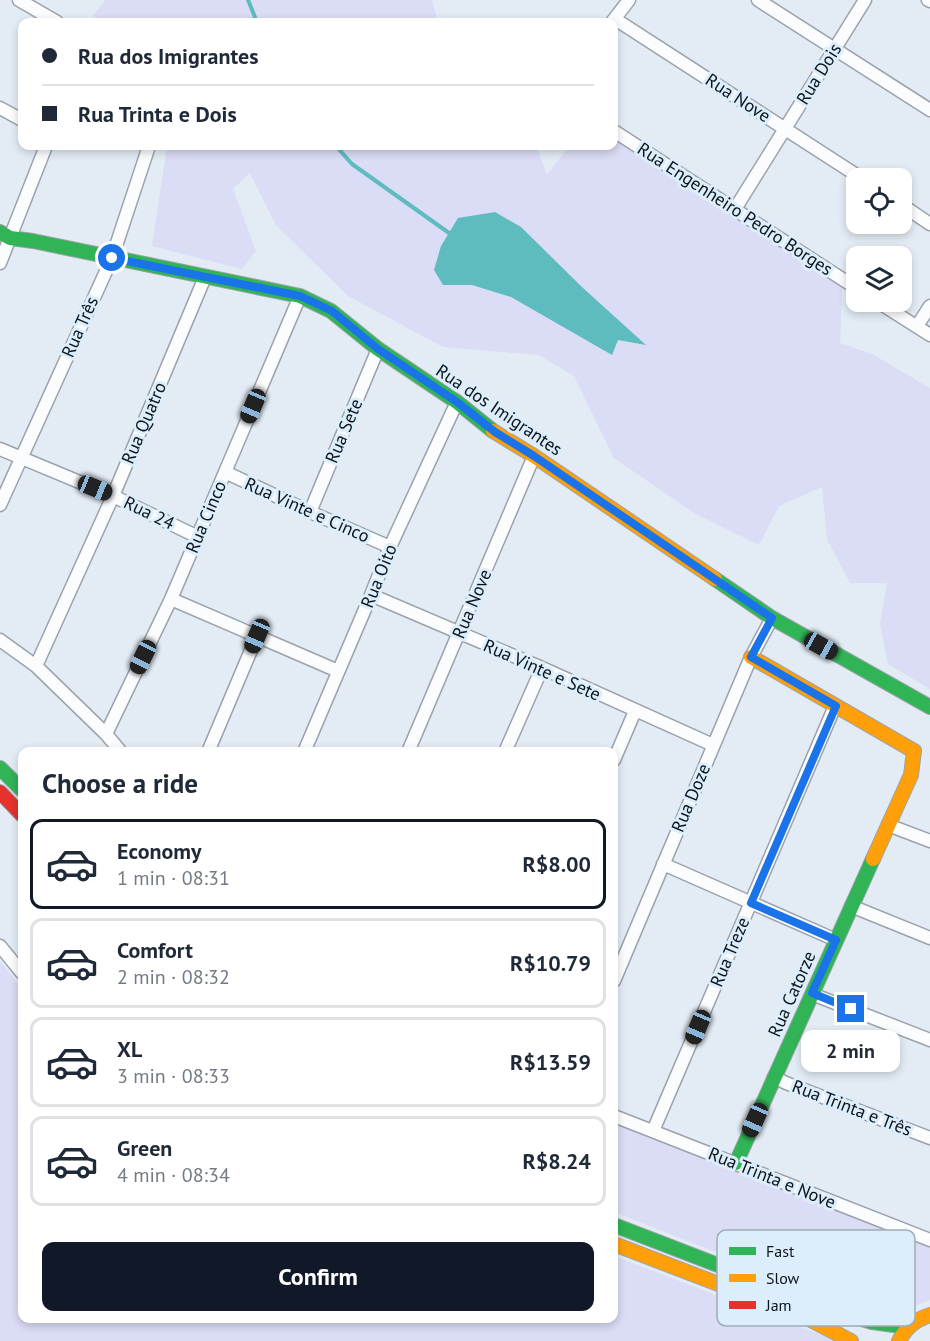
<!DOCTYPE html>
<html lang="en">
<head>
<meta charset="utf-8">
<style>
  body { margin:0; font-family:"PT Sans",sans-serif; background:#f2f2f3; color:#1f2937; height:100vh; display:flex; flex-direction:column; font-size:22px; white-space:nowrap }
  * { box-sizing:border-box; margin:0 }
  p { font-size:20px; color:#747a83 }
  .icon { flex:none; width:33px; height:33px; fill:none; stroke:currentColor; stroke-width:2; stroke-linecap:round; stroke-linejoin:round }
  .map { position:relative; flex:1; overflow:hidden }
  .drawer { position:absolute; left:18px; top:747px; width:600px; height:576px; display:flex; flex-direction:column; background:#fff; border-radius:12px; box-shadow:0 3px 9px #0003 }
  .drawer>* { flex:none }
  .hud { position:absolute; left:18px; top:18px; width:600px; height:132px; border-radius:12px; box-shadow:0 3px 9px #0003; display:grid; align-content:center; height:132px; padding:0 24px; background:#fff }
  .tools { position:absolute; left:846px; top:168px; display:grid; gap:12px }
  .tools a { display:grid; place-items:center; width:66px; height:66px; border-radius:12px; background:#fff; box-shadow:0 3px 9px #0003; font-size:30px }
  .end { position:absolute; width:27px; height:27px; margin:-14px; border:8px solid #1a73e8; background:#fff; box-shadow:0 0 0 3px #fff }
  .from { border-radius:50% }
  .bubble { position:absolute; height:42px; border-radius:12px; background:#fff; box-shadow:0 3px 9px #0003; font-size:20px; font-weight:700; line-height:42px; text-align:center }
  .car { position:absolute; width:18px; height:36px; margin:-18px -9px; border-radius:8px; box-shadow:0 0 4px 2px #0007; background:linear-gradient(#222 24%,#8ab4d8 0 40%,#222 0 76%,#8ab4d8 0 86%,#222 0) }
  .hud b { display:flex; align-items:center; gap:21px; height:57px; font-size:22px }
  .hud b+b { border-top:2px solid #e0e1e3 }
  .hud i { width:15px; height:15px; background:#1f2937 }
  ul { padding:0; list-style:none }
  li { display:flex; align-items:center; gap:18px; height:90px; margin:0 12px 9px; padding:0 12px; border:3px solid #e0e1e3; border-radius:12px }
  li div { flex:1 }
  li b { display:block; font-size:22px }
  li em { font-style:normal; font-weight:700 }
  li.on { border-color:#111827 }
  li>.icon { width:54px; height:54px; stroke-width:1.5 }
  h2 { padding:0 24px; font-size:27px; line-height:72px }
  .cta { display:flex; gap:12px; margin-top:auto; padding:12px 24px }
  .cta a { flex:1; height:69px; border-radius:12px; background:#111827; color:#fff; font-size:24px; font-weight:700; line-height:69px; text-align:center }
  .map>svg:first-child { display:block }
  .green { fill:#dbdcf5 }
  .water { fill:#5ebcbf }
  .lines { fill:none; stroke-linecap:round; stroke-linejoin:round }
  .stream { stroke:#5ebcbf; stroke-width:4 }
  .street-casing { stroke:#9ba3aa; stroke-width:15 }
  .fast-casing { stroke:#9ba3aa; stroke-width:16 }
  .slow-casing { stroke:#9ba3aa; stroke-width:16 }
  .jam-casing { stroke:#9ba3aa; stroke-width:16 }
  .street { stroke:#fbfcfe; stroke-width:12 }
  .fast { stroke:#30b455; stroke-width:14 }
  .slow { stroke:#ff9f0a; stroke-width:14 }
  .jam { stroke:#e5322d; stroke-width:14 }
  .route { stroke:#1a73e8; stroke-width:8 }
  .labels { text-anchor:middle; stroke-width:6; stroke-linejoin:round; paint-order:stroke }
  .street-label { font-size:18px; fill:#0c141a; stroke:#dcedfc }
  .key { fill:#dcedfc; stroke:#9eacb8; stroke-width:1.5 }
  .key-label { font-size:16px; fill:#0c141a }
</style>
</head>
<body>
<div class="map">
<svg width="930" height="1341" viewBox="0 0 930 1341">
  <rect width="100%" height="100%" fill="#e3ecf5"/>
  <!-- green -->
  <path class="green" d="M105,0H432L438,22H105L93,16Z
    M614,136L842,287L840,343L872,354L930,388V689L888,664L880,624L887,583H850L827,539L822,487L779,506L759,545L694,513L614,458L574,376L539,355L443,347L348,296L276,225L250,173L233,189L256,251L242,269L152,246L167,146H536L547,175L569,146H614Z
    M0,961L22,989V1318H614V1256L826,1337L832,1341H0Z
    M614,1122L930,1245V1300L902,1311L876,1310L842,1302L614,1212Z"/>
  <!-- water -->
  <path class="water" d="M495,212L521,227L583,288L646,345L618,340L612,355L511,297L472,285H443L434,270L441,246L458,218Z"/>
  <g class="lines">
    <!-- stream -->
    <path class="stream" d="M248,0L257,22
      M336,146L352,164L449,233"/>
    <!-- street casing -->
    <g class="street-casing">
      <path id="street" d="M19,0L57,22
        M758,0L930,110
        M928,0L930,1
        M615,19L861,178
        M612,22L629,0
        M0,108L22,120
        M614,131L856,288
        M902,205L930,224
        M735,209L865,0
        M0,263L46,146
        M878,302L930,335
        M917,326L930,306
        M0,449L113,496L198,537
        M225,472L310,512L390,547
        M0,505L112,258L149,146
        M310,512L378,349
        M371,595L542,668L713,745
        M171,599L338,671
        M0,640L36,666L106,734L121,752
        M36,666L113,496L205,277
        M106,734L171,599L300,296
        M208,752L257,636
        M304,752L371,595L390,547L457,402
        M408,752L534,456
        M505,752L542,668
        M614,760L635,711
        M888,825L930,841
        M663,864L836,940
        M851,906L930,938
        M0,946L22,973
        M614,981L751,657L772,618
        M812,994L930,1040
        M774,1077L786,1083L930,1138
        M614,1116L930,1240
        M653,1131L835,706"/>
    </g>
    <!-- fast casing -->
    <g class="fast-casing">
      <path id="fast" d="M0,232L10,238L33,241L300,296L331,311L378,349L457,402L493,431
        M715,579L772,618L930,707
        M0,768L22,790
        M736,1163L873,859
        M614,1225L845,1314L872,1322L908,1327"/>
    </g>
    <!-- slow casing -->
    <g class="slow-casing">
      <path id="slow" d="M493,431L534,456L715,579
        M751,657L914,751L911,775L873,859
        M614,1244L807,1318L851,1341
        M899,1341C906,1327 915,1320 930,1315"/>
    </g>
    <!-- jam casing -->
    <g class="jam-casing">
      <path id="jam" d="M0,792L22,815"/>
    </g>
    <!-- street -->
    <use href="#street" class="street"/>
    <!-- fast -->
    <use href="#fast" class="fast"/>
    <!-- slow -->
    <use href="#slow" class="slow"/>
    <!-- jam -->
    <use href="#jam" class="jam"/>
  </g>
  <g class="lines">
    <!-- route -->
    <path class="route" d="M112,258L300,296L332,311L378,349L457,402L495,432L534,456L772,618L751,657L836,706L751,903L836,940L812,993L851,1009"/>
  </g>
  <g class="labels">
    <!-- street labels -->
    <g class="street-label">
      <text transform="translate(819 74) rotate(-58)" y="6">Rua Dois</text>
      <text transform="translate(738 98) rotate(33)" y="6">Rua Nove</text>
      <text transform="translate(735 209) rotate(33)" y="6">Rua Engenheiro Pedro Borges</text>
      <text transform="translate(80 327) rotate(-66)" y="6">Rua Três</text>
      <text transform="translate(499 410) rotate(34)" y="6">Rua dos Imigrantes</text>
      <text transform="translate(144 423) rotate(-67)" y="6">Rua Quatro</text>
      <text transform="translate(344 431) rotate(-67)" y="6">Rua Sete</text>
      <text transform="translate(307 510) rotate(24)" y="6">Rua Vinte e Cinco</text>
      <text transform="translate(149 513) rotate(26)" y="6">Rua 24</text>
      <text transform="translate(206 517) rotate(-67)" y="6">Rua Cinco</text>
      <text transform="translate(379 576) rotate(-68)" y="6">Rua Oito</text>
      <text transform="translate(472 604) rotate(-67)" y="6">Rua Nove</text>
      <text transform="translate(542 670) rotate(24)" y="6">Rua Vinte e Sete</text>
      <text transform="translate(691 798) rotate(-67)" y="6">Rua Doze</text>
      <text transform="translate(730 952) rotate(-67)" y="6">Rua Treze</text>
      <text transform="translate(792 994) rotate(-66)" y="6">Rua Catorze</text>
      <text transform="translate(852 1108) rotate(21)" y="6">Rua Trinta e Três</text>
      <text transform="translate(772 1178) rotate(22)" y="6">Rua Trinta e Nove</text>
    </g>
  </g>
  <!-- legend -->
  <rect x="717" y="1230" width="198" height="96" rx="9" class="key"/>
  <rect x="729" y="1247" width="27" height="8" fill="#30b455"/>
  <rect x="729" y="1274" width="27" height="8" fill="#ff9f0a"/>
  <rect x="729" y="1301" width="27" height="8" fill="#e5322d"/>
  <g class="key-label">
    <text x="766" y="1257">Fast</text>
    <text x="766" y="1284">Slow</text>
    <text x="766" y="1311">Jam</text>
  </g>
</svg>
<div class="tools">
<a><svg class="icon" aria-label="locate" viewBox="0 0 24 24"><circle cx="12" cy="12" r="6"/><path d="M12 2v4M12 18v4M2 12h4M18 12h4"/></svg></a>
<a><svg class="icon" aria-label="layers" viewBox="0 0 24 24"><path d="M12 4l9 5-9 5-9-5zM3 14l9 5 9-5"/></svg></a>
</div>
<i class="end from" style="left:112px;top:258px"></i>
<i class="end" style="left:851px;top:1009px"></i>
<div class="bubble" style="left:801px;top:1030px;width:99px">2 min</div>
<i class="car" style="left:253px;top:406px;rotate:203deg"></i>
<i class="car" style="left:95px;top:488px;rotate:112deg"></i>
<i class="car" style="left:257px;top:636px;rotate:203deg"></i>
<i class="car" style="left:821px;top:646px;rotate:119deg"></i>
<i class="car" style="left:143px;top:657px;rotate:206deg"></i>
<i class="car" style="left:698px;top:1027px;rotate:203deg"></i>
<i class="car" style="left:755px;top:1120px;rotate:204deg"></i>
<div class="hud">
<b><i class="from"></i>Rua dos Imigrantes</b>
<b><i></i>Rua Trinta e Dois</b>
</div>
<section class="drawer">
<h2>Choose a ride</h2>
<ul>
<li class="on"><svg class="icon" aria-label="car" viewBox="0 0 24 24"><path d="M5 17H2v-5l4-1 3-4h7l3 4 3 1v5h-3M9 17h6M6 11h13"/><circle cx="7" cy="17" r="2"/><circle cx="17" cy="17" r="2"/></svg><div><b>Economy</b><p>1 min · 08:31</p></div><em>R$8.00</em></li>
<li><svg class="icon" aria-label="car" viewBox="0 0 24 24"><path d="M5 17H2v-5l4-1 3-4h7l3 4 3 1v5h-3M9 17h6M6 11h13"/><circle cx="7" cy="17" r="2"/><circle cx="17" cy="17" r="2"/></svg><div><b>Comfort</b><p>2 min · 08:32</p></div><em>R$10.79</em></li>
<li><svg class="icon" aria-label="car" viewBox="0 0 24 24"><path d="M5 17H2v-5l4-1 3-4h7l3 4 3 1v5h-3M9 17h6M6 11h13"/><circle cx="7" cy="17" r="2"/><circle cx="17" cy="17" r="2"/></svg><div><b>XL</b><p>3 min · 08:33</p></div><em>R$13.59</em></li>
<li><svg class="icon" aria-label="car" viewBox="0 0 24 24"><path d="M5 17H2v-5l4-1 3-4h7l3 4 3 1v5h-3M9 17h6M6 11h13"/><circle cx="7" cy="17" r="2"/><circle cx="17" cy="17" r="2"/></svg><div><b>Green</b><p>4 min · 08:34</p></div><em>R$8.24</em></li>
</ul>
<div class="cta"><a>Confirm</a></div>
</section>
</div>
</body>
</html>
